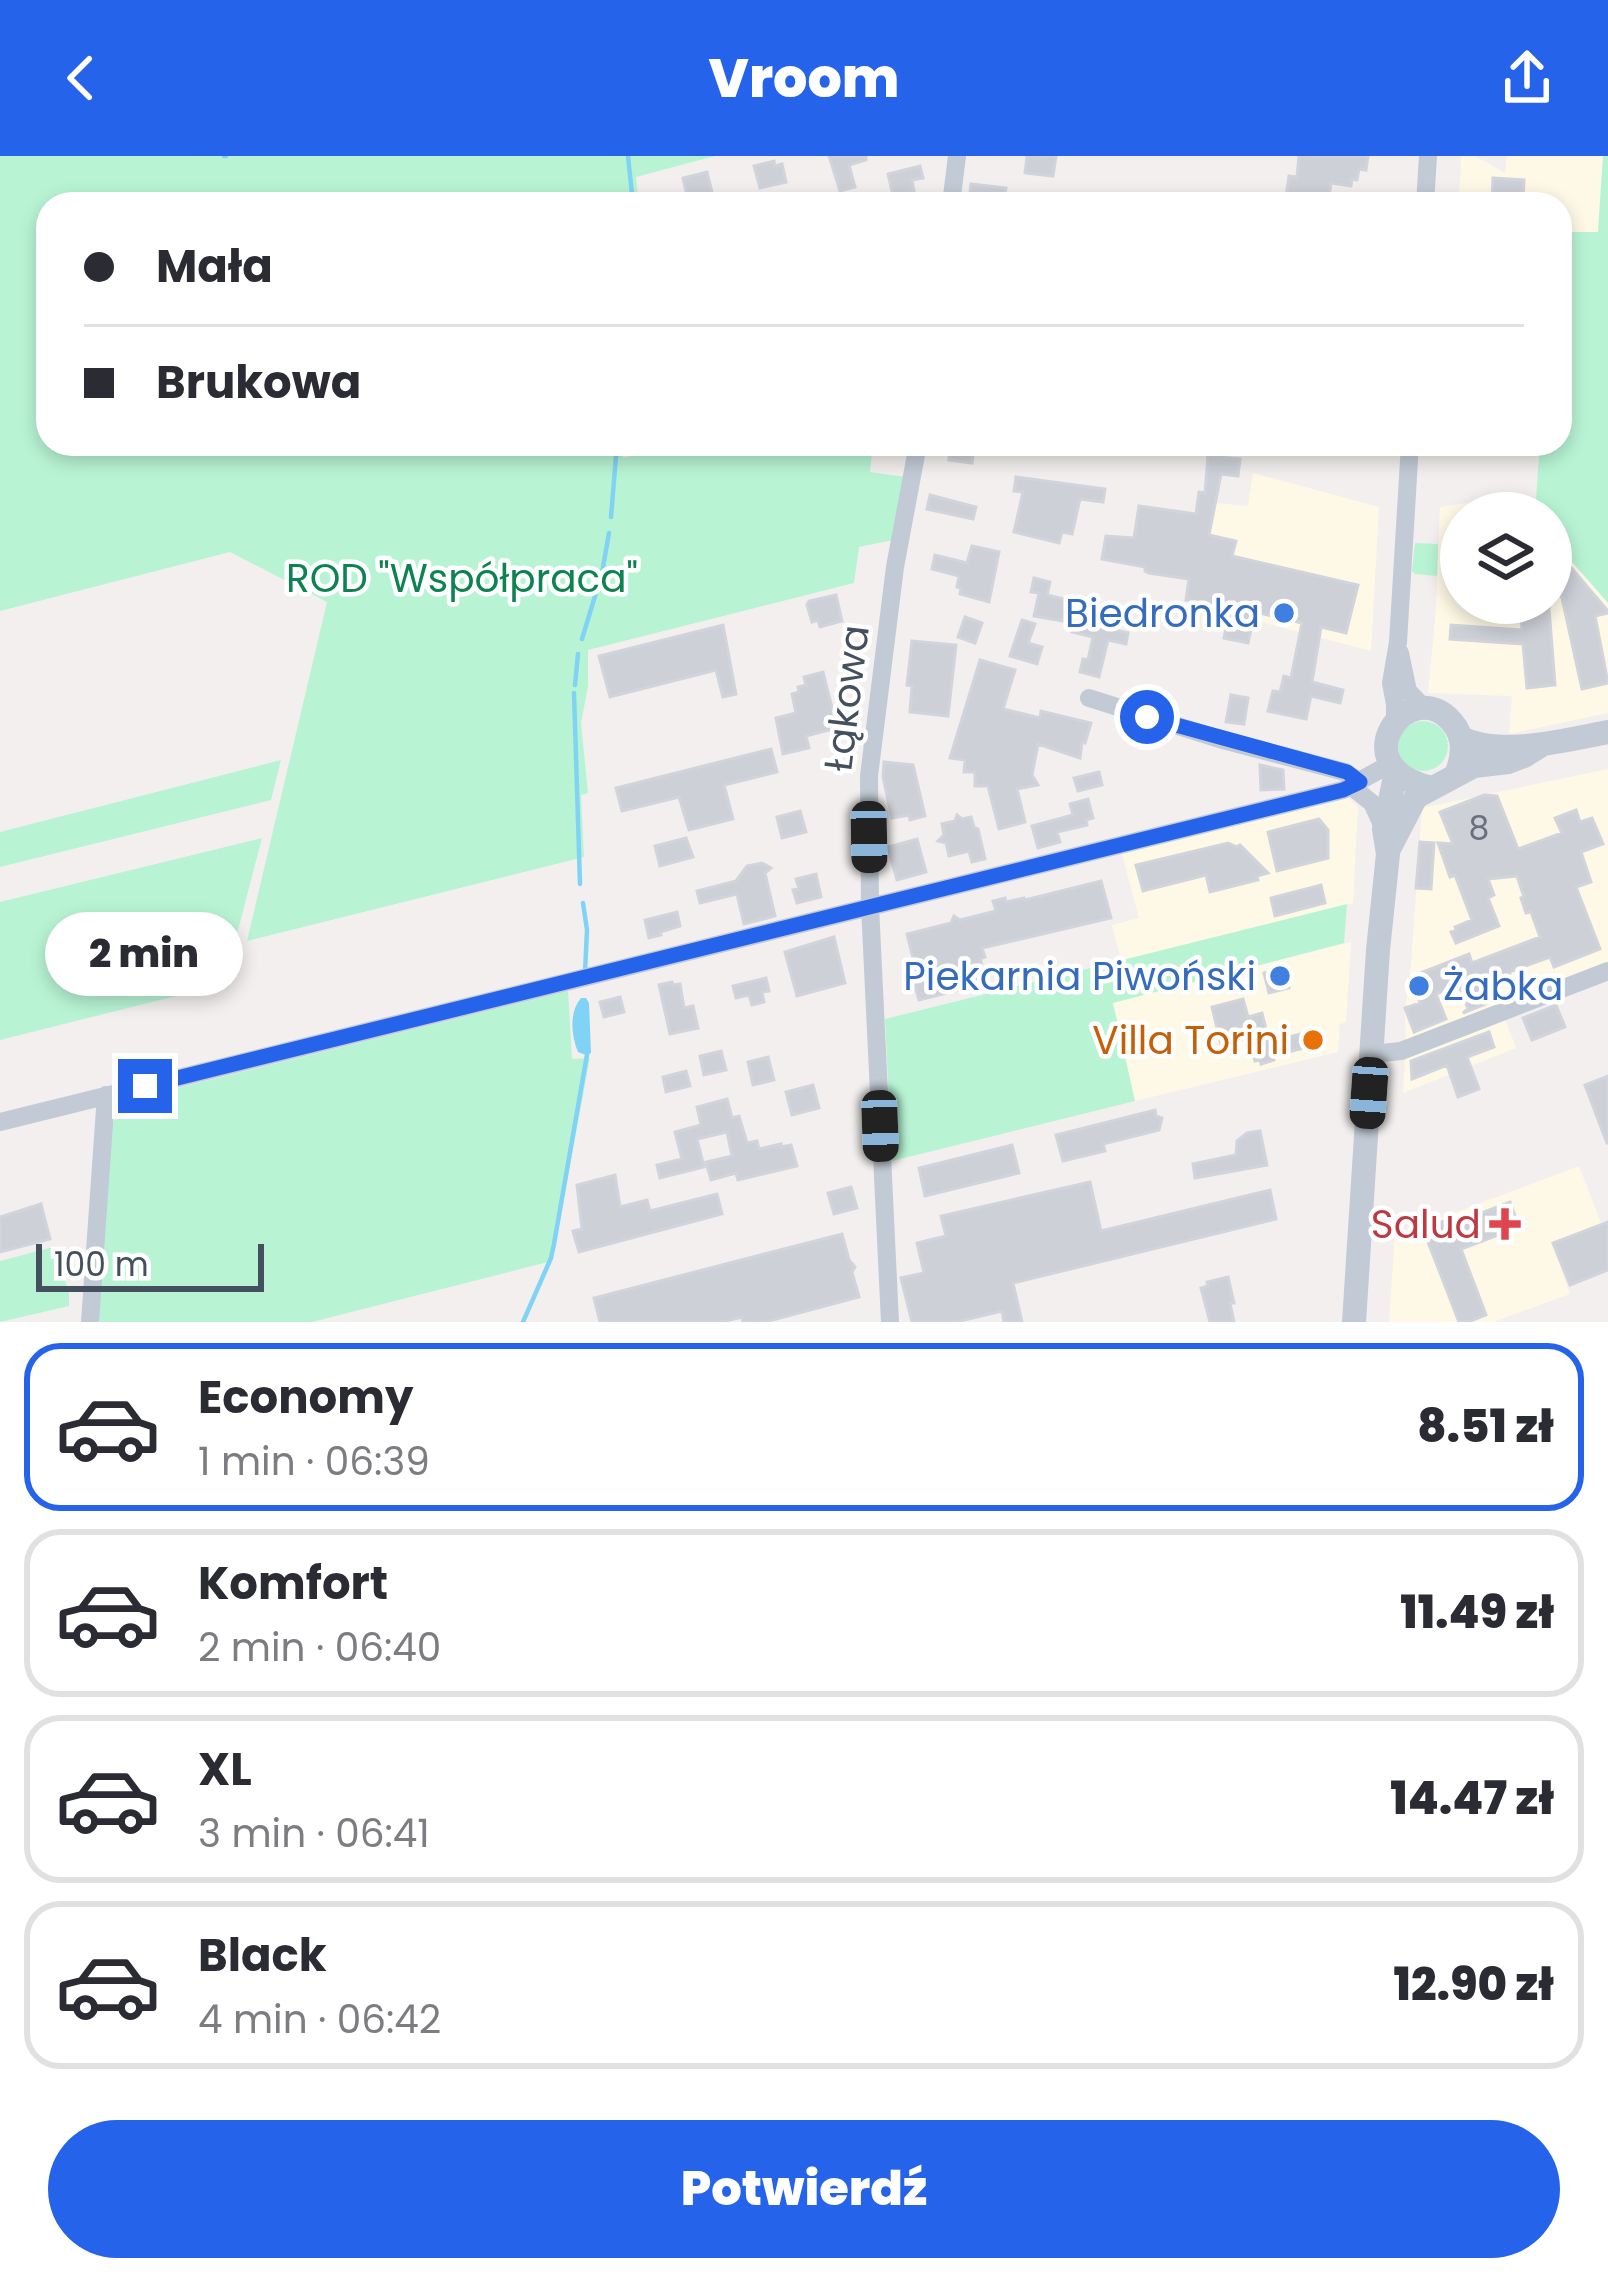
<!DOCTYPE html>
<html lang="pl">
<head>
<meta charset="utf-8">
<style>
  body { margin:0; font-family:Poppins,sans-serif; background:#f2f2f3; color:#2b2b33; height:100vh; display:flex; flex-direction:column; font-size:45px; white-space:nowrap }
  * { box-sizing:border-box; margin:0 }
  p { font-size:39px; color:#7c7c81 }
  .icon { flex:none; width:66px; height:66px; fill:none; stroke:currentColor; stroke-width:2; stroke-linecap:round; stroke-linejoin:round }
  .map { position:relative; height:1166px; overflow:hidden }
  .sheet { display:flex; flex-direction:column; background:#fff; flex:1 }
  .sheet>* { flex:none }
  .hud { position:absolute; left:36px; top:36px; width:1536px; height:264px; border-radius:36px; box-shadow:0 6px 18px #0003; display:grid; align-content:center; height:264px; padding:0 48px; background:#fff }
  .fabs { position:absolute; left:1440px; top:336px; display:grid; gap:24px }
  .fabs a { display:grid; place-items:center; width:132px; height:132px; border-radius:50%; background:#fff; box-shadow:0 6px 18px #0003; font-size:60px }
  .scale { position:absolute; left:36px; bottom:30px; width:228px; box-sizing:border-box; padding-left:12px; border:6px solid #45505e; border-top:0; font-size:33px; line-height:42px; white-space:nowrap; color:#45505e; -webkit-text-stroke:9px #fff; paint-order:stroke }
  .end { position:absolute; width:54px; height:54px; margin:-27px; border:15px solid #2563eb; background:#fff; box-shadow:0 0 0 6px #fff }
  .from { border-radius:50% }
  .bubble { position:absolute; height:84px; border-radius:42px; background:#fff; box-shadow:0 6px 18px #0003; font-size:39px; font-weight:800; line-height:84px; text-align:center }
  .car { position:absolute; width:36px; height:72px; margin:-36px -18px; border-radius:15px; box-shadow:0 0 9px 3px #0007; background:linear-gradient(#222 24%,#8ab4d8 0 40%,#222 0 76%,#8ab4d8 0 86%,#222 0) }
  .hud b { display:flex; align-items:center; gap:42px; height:114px; font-size:45px }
  .hud b+b { border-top:3px solid #e1e1e2 }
  .hud i { width:30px; height:30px; background:#2b2b33 }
  ul { padding:21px 0 0; list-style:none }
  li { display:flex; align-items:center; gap:36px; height:168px; margin:0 24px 18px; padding:0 24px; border:6px solid #e1e1e2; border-radius:36px }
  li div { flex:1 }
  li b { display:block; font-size:45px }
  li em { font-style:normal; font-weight:800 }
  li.selected { border-color:#2563eb }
  li>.icon { width:108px; height:108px; stroke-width:1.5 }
  .primary-button { display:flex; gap:24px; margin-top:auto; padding:24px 48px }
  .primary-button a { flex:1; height:138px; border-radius:72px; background:#2563eb; color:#fff; font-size:48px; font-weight:800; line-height:138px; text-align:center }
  header { display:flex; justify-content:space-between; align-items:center; height:156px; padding:0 48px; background:#2563eb; color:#fff; font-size:54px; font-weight:800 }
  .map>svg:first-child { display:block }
  .commercial { fill:#fef9e6 }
  .green { fill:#b8f4d4 }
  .water { fill:#81d3f5 }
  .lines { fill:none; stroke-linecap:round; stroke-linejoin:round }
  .stream { stroke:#81d3f5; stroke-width:4.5 }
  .building { fill:#cdd0d7; stroke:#d2d4db; stroke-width:3 }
  .minor { stroke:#c1cad5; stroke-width:18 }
  .tertiary { stroke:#c1cad5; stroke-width:24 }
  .route { stroke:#2563eb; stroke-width:15 }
  .shop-dot { fill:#3f7fe0; stroke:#fff; stroke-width:4.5 }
  .food-dot { fill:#e8710a; stroke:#fff; stroke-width:4.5 }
  .health-dot { fill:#e0444e; stroke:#fff; stroke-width:4.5 }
  .labels { text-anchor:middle; stroke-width:9; stroke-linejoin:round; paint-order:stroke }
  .number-label { font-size:33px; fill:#67707c }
  .park-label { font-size:39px; fill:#0d8252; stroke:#fff }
  .shop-label { font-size:39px; fill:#366cbe; stroke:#fff; text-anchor:end }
  .street-label { font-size:39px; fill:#45505e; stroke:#fff }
  .food-label { font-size:39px; fill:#c56008; stroke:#fff; text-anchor:end }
  .health-label { font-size:39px; fill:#be3a42; stroke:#fff; text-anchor:end }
</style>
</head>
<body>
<header><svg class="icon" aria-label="back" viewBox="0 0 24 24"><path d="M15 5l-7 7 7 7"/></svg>Vroom<svg class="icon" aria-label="share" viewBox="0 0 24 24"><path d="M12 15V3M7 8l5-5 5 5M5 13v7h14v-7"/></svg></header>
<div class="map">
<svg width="1608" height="1166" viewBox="0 0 1608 1166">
  <rect width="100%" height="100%" fill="#f2efee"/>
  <!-- commercial -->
  <path class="commercial" d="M1461,0H1475L1505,17L1507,0H1603L1598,77L1560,76V48H1459Z
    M1253,317L1379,351L1371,495L1253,464L1202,425L1214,347L1248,350Z
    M1516,340L1530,357H1461V447H1551V382L1608,447V557L1509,578L1512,540L1428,537L1436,453L1440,351Z
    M1608,613V809L1406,886L1405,852L1410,821L1422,652Z
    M1348,642L1358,651L1353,747L1121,805L1112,769L1139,762L1122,698Z
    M1351,786L1346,866L1340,868L1338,896L1135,945L1112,847Z
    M1504,860L1516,892L1403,937L1405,898Z
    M1579,1010L1601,1067L1552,1087L1570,1138L1493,1166H1389L1395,1079Z"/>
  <!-- green -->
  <path class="green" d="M0,0H715L636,21L639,48H48V288H623V302L677,288H873L870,316L905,321L893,384L859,391L854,427L588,494V530L581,567L588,637L581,639L584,701L247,785L327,446L230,396L0,455Z
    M1603,0H1608V447L1551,382V357H1535L1540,288H1560V76H1598Z
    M1415,387L1438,388L1437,420L1415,418L1412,415Z
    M1398 590a25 25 0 1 1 50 0a25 25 0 1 1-50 0Z
    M281,604L271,644L0,711V676Z
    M262,682L224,828L0,884V746Z
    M1347,748L1344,787L1113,847L1135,945L892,1005L885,863Z
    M568,835L572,903L590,902L552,1105L312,1166H98L108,971L121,957V946Z
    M53,1091L69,1136V1150L0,1166V1105Z"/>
  <!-- water -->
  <path class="water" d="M581,842H586L589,847L591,897L586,899L578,896C571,879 569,856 581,842Z"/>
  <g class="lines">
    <!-- stream -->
    <path class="stream" d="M224,0H226
      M628,0L633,48
      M611,361L617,288
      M582,483L602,417L609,377
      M575,529L578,498
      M574,537L580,728
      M583,747L587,774L585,816
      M523,1166L551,1102L554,1088L588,893"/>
  </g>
  <!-- building -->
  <path class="building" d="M829,0H866V4L849,9L855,31L840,35Z
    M1032,0H1056L1053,20L1025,17L1027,1Z
    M1299,0H1368L1366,14L1359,13L1357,24L1352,23L1351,30L1331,27L1328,48H1285L1289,20L1297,21Z
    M774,5L775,10L782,8L786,26L760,32L754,10Z
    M920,10L923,22L912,24L914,35L893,40L888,18Z
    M707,16L714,44L689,48L683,22Z
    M1493,22L1524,24L1523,48H1492Z
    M971,28L1006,32L1003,48L969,47Z
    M950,288H969L968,292H974L972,307L949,304Z
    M1208,300L1240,303L1238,320L1221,318L1209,379L1236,385L1232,400L1358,429L1346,477L1321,471L1312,526L1343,534L1340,547L1311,540L1306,563L1268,555L1273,535L1280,536L1284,520L1291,522L1302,467L1255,456L1248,487L1224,482L1230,454L1192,450L1193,445L1186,444L1189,423L1149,417L1145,415V411L1102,403L1106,380L1134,382L1139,350L1196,358L1199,336L1205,337Z
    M1016,321L1105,333L1103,346L1080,343L1072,378L1062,376L1059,387L1014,376L1023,336L1014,335Z
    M930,339L976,351L973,363L927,353Z
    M1551,388L1608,455V457L1595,460L1608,527L1582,533L1558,424L1551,425Z
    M972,390L999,396L989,446L960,438L961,432L957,431L959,420L932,413L935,399L967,407Z
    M1034,422L1050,426L1047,439L1068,444L1063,465L1034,460L1039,437L1031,436Z
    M836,439L842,465L820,471L818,464L812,466L807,449L809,445Z
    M1549,452L1555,529L1527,532L1523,488L1450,483L1451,469L1522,474L1521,454Z
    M965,461L982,467L975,487L958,481Z
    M1022,464L1035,468L1028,487L1042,491L1037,508L1010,500Z
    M1075,465L1128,477L1126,488L1108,484L1099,521L1080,516L1083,503L1088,504L1093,481L1072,476Z
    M723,469L736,538L723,541L716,514L610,541L599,500Z
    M912,485L956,489L948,560L910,556L912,530L907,529Z
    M980,504L1015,514L1003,553L1040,562L1041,555L1091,567L1085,587L1082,586L1080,602L1038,588L1032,619L1038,629L1017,633L1025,666L999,673L988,630H975V616H964L965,604L950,602Z
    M823,516L837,572L806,580L809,592L783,598L776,562L796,557L792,538L799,536L798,531L806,529L804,521Z
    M1231,539L1248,542L1244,568L1226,566Z
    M771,593L777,616L724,629L733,663L689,674L679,641L622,655L616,632Z
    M884,606L913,609L925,660L910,664L909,659L892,662L883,621Z
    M1260,609L1283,614L1284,633L1261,634Z
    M1099,616L1102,629L1078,635L1074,622Z
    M1484,639L1497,640L1518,693L1562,677L1555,662L1576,654L1580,666L1592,662L1603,688L1581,696L1591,726L1576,731L1600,793L1554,811L1550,801L1509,816L1512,824L1483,834L1488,847L1463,857L1468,853L1459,829L1436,838L1446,863L1414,876L1405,852L1420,847L1410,821L1469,798L1472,807L1540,781L1531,756L1526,757L1521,742L1524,741L1517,720L1488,723L1494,739L1488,742L1499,770L1456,787L1451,776L1456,774L1455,771L1472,764L1455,719L1450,721L1438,687L1453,688L1440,656Z
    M1088,643L1093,662L1086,664L1087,669L1057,676L1060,686L1038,692L1032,670L1073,659L1070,648Z
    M800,655L806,676L782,682L777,661Z
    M957,659L962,663L971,661L974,671L978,673L985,703L972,706L969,695L949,700L946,687L938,685L944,679L942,668L955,665Z
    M1319,663L1328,674V702L1277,715L1268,676Z
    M686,682L693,701L660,710L655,690Z
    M917,683L926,716L897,724L888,691Z
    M1420,686L1434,687L1431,733L1416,732Z
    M1228,687L1237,691L1240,689L1268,717L1257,720L1258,724L1210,736L1206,719L1143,735L1136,709Z
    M762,707L771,712L765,717L775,760L744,768L737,738L700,747L697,735L736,725L747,710Z
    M816,718L821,741L797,747L793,734L799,733L796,723Z
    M1101,725L1111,762L982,792L985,801L980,803L987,827L919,844L912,820L917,818L907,778L951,767L954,760L960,764L996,755L993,745L1005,742L1006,746L1024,742L1025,744Z
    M1321,729L1325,747L1275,760L1271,742Z
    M677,756L680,770L660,776L661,779L649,782L645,764Z
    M834,781L845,827L797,840L785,796Z
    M1284,811L1289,832L1269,837L1264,817Z
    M766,822L769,835L762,836L764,846L752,849L749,839L736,842L733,830Z
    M672,826L673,829L680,828L684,852L693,850L698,872L670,878L659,829Z
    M620,841L624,856L604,861L600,846Z
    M1243,843L1248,861L1262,857L1269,886L1316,874L1319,888L1273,900L1274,904L1261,908L1260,904L1255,905L1248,882L1221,889L1212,851Z
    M1556,849L1565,871L1532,884L1523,862Z
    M1489,876L1494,891L1467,901L1479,933L1458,941L1447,909L1412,923L1411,905Z
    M721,895L726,914L704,919L700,900Z
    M768,901L774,924L753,929L748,906Z
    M686,915L690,930L666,936L663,921Z
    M1608,920V987H1607L1585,929Z
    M813,929L819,952L792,959L786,936Z
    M727,943L732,962L739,960L747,987L757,985L759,993L781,988V991L791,989L797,1010L738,1024L736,1017L711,1024L706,1006L732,1000L727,976L697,983L704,1011L660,1022L657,1009L682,1003L675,976L701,969L697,951Z
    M1155,954L1156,960L1162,962L1159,974L1103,988L1105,995L1063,1005L1056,979Z
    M1260,975L1267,1009L1195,1022L1193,1008L1236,999L1237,985L1247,977Z
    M1012,989L1019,1017L925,1040L919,1012Z
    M615,1019L620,1051L647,1044L650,1055L717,1038L722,1058L579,1096L573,1075L582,1073L577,1029Z
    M1090,1026L1101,1075L1270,1034L1276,1063L1013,1127L1022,1166H1004L1002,1155L956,1166H912L901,1122L924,1117L917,1087L946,1080L941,1060Z
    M851,1031L857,1052L834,1058L828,1037Z
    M1510,1046L1519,1071L1461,1093L1486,1159L1468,1166H1459L1423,1073L1449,1063L1451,1069Z
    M41,1048L50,1083L0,1096V1061Z
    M1608,1066V1114L1570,1129L1553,1087Z
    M842,1078L849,1104L855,1111L852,1116L859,1141L765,1166H743L742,1161L722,1166H600L594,1142Z
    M1228,1121L1234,1147H1230L1234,1166H1210L1201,1132L1208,1130L1207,1126Z"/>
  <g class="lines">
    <!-- minor -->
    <path class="minor" d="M951,48L957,0
      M1425,48L1428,0
      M1400,497L1408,535L1424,552
      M1089,542L1219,583L1345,616L1360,626
      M1395,565V548L1391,527L1398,486L1410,288
      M1352,631L1372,647L1384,673
      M1371,898L1401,895L1608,815
      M0,966L1343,634L1390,608
      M90,1166L106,939
      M890,1166L870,750L869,620L895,411L918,288"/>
    <!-- tertiary -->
    <path class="tertiary" d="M1460,581C1498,602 1567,584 1608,576
      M1432,632C1338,611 1411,516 1452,566C1466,582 1463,601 1456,619
      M1389,693L1416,641L1474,610L1508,606L1524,600L1540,590
      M1354,1166L1378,794L1388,698L1384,673L1396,616"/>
  </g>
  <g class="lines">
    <!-- route -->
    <path class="route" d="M145,930L1343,634L1360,626L1347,616L1147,561"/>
  </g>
  <!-- markers -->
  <g class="shop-dot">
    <circle cx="1284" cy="457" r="12"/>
    <circle cx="1280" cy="820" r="12"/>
    <circle cx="1419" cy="830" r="12"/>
  </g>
  <circle class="food-dot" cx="1313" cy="884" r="12"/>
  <path class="health-dot" d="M1499 1050h12v12h12v12h-12v12h-12v-12h-12v-12h12z"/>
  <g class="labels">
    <!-- number labels -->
    <g class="number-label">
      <text x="1479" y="684">8</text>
    </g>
    <!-- park labels -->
    <g class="park-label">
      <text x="462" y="436">ROD "Współpraca"</text>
    </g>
    <!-- shop labels -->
    <g class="shop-label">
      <text x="1260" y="471">Biedronka</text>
      <text x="1256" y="834">Piekarnia Piwoński</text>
      <text x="1443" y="844" text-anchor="start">Żabka</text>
    </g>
    <!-- street labels -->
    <g class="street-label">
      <text transform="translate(846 542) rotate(-83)" y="14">Łąkowa</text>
    </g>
    <!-- food labels -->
    <g class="food-label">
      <text x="1289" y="898">Villa Torini</text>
    </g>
    <!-- health labels -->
    <g class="health-label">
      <text x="1481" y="1082">Salud</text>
    </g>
  </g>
</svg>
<div class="fabs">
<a><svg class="icon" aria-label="layers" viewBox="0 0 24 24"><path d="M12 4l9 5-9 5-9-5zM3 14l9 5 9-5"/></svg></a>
</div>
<div class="scale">100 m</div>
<i class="end from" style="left:1147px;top:561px"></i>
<i class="end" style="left:145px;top:930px"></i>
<div class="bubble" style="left:45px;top:756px;width:198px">2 min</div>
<i class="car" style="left:869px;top:681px;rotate:179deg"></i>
<i class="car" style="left:1369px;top:937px;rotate:184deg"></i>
<i class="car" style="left:880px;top:970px;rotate:178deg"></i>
<div class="hud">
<b><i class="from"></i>Mała</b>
<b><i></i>Brukowa</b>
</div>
</div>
<section class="sheet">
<ul>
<li class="selected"><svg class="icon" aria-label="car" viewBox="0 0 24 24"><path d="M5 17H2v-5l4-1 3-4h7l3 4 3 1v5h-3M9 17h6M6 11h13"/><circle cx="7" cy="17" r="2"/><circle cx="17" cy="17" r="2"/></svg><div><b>Economy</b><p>1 min · 06:39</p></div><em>8.51 zł</em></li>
<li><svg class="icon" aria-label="car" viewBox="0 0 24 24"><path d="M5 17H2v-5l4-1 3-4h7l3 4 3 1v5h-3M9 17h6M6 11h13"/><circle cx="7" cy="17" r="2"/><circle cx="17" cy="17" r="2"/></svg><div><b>Komfort</b><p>2 min · 06:40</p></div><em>11.49 zł</em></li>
<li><svg class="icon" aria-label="car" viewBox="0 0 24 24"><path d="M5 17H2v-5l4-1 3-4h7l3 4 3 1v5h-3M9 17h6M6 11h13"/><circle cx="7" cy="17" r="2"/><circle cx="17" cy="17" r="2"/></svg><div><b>XL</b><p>3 min · 06:41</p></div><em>14.47 zł</em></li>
<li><svg class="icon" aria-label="car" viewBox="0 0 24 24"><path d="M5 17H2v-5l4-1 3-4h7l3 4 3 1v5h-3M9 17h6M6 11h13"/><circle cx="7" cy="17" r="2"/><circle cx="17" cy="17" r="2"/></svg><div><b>Black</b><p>4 min · 06:42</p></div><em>12.90 zł</em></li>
</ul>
<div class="primary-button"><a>Potwierdź</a></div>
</section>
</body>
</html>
